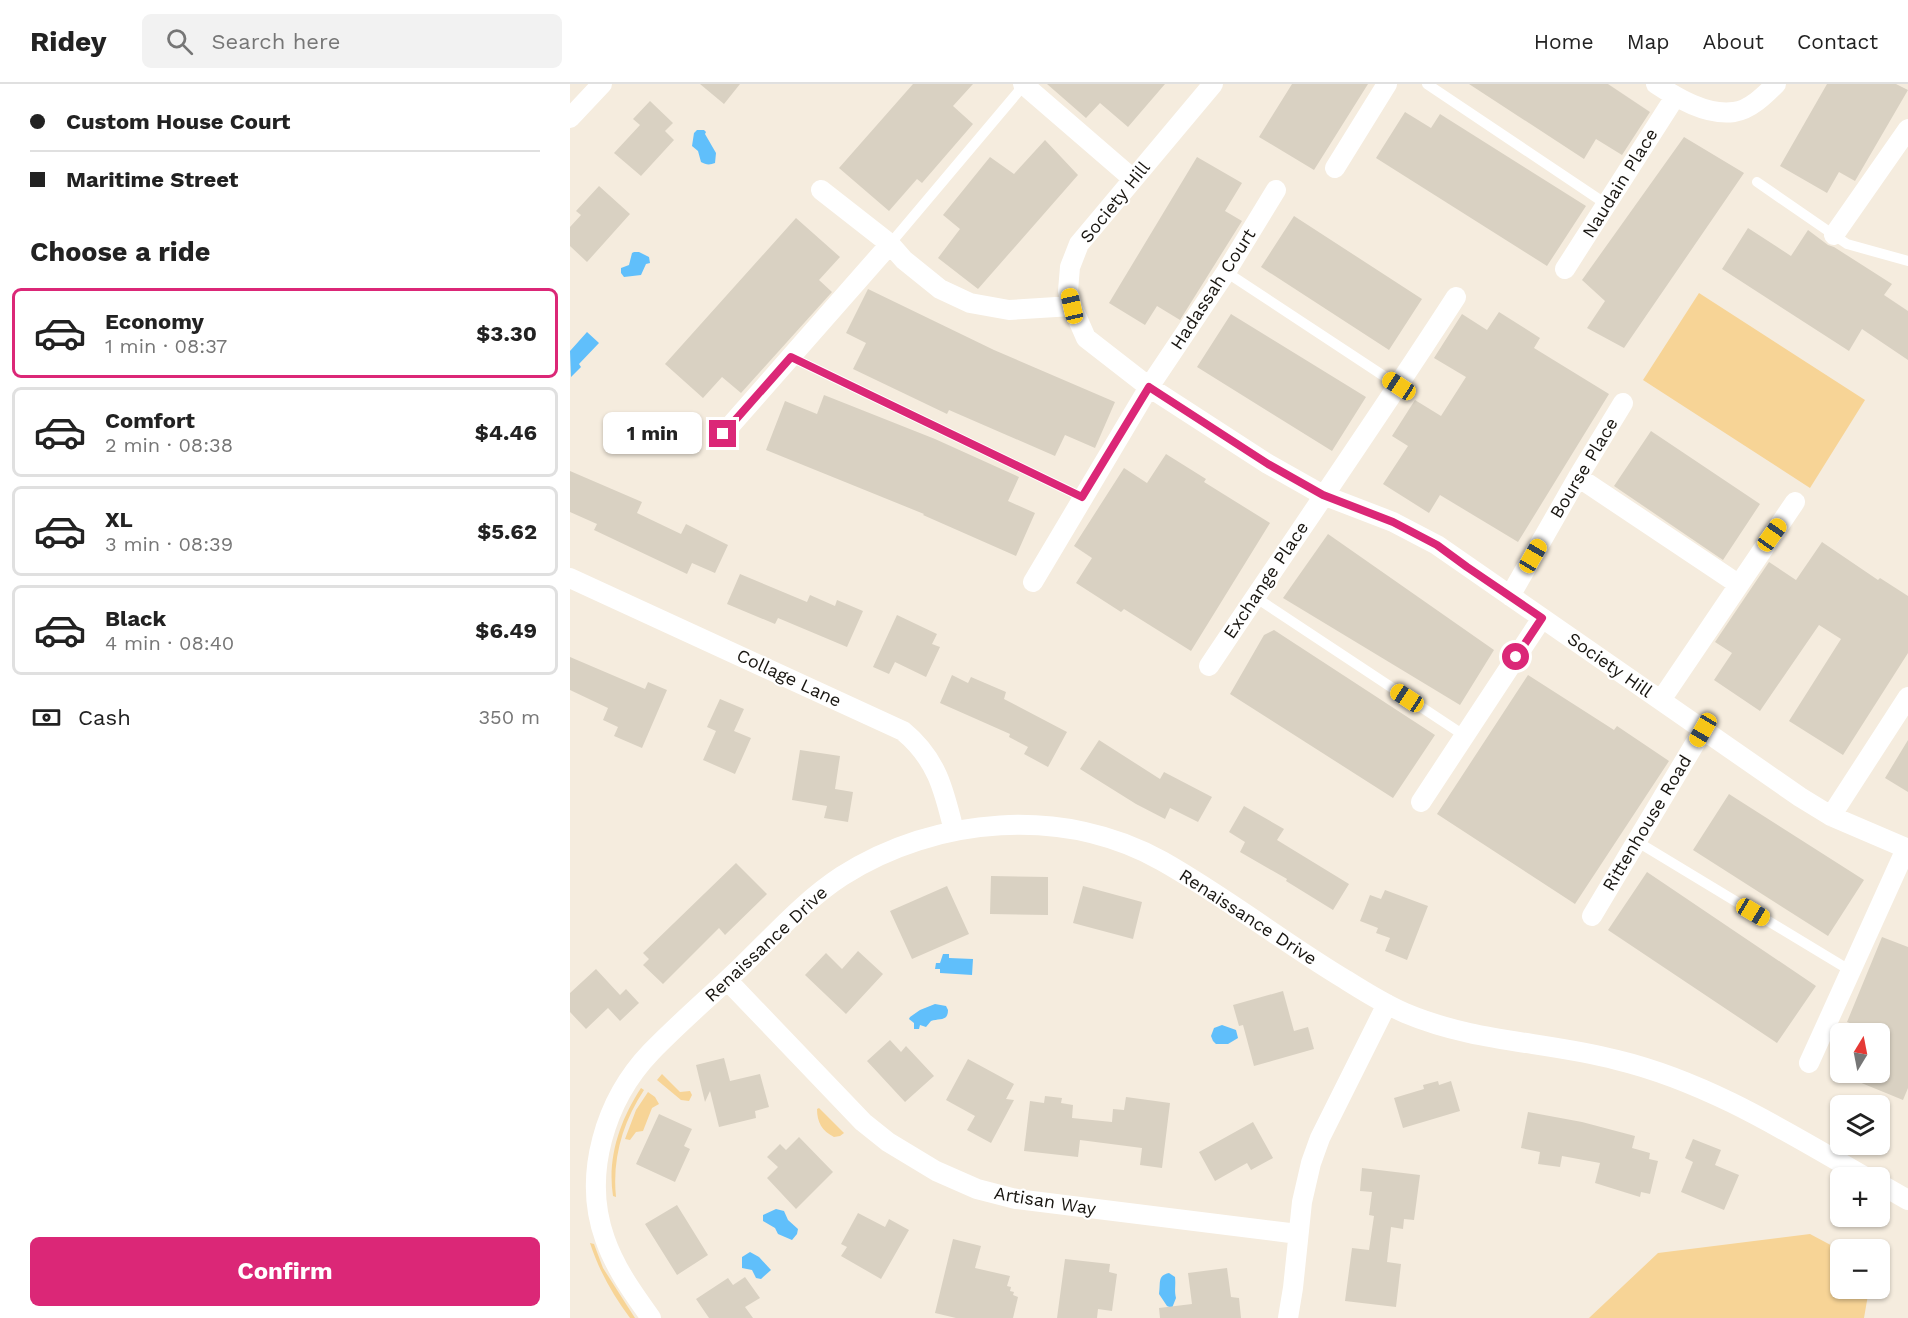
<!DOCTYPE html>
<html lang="en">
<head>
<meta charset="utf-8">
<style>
  body { margin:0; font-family:"Work Sans",sans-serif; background:#f2f2f2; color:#222; height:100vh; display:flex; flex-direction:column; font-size:22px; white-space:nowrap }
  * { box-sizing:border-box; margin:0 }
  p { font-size:20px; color:#767676 }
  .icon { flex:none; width:33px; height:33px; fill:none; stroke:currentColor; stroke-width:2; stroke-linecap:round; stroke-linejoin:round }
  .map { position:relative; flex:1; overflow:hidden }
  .side { display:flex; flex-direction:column; background:#fff; width:570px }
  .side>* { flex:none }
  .banner { display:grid; align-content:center; height:132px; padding:0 30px; background:#fff }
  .needle { width:39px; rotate:10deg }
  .fabs { position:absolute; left:1260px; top:939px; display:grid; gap:12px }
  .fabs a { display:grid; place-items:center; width:60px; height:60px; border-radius:9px; background:#fff; box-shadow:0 2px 4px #0004; font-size:30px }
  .end { position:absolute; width:27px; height:27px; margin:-14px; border:8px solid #db2777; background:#fff; box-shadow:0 0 0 3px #fff }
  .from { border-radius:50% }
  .bubble { position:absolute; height:42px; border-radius:9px; background:#fff; box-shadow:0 2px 4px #0004; font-size:20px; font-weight:700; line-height:42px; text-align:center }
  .car { position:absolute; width:18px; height:36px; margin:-18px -9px; border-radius:8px; box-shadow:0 0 4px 2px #0007; background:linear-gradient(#f5c518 24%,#345 0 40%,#f5c518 0 76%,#345 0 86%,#f5c518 0) }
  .banner b { display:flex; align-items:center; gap:21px; height:57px; font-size:22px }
  .banner b+b { border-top:2px solid #e0e0e0 }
  .banner i { width:15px; height:15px; background:#222 }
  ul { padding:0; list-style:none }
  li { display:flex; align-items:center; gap:18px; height:90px; margin:0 12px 9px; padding:0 18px; border:3px solid #e0e0e0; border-radius:9px }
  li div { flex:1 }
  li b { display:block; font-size:22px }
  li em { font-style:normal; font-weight:700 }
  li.active { border-color:#db2777 }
  li>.icon { width:54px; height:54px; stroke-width:1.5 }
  h2 { padding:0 30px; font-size:27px; line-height:72px }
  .pay { display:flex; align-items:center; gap:15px; height:66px; padding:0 30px; font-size:22px }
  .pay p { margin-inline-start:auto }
  .cta { display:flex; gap:12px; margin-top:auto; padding:12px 30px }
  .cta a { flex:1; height:69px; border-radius:9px; background:#db2777; color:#fff; font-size:24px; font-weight:700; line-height:69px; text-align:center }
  header { display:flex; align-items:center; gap:36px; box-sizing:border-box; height:84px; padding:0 30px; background:#fff; border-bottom:2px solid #e0e0e0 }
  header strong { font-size:28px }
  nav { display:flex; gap:33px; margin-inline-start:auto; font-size:21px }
  .search { width:420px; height:54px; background:#f2f2f2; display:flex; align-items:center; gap:15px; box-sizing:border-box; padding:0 21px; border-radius:9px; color:#767676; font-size:22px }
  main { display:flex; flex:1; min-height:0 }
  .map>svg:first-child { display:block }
  .green { fill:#f7d496 }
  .water { fill:#60bffb }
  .building { fill:#d9d1c2 }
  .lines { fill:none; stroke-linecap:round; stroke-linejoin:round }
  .lane { stroke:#fff; stroke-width:10 }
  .street { stroke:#fff; stroke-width:20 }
  .route { stroke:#db2777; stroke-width:8 }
  .labels { text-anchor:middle; stroke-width:4.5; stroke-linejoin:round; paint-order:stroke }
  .street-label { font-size:18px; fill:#181510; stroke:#fff }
</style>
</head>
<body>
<header>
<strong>Ridey</strong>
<div class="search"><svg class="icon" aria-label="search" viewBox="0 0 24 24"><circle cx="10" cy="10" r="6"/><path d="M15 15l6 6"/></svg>Search here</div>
<nav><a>Home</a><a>Map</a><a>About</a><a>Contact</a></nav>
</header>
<main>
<section class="side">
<div class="banner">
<b><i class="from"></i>Custom House Court</b>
<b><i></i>Maritime Street</b>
</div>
<h2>Choose a ride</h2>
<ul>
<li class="active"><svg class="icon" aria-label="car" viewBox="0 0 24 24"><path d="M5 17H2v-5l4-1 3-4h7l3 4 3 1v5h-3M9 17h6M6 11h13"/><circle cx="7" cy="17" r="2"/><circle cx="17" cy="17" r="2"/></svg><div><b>Economy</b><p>1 min · 08:37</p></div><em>$3.30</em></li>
<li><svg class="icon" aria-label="car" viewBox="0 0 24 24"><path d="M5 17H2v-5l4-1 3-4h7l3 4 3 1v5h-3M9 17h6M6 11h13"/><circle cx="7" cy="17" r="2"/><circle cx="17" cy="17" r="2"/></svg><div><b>Comfort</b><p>2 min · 08:38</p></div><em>$4.46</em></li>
<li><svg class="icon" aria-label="car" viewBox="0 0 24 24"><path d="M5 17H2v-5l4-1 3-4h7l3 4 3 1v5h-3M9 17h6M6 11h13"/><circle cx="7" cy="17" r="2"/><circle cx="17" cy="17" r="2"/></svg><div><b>XL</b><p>3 min · 08:39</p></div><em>$5.62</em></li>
<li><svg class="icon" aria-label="car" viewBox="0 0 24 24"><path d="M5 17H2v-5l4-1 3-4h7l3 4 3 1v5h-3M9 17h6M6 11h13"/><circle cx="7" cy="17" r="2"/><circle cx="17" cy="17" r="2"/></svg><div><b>Black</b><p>4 min · 08:40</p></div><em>$6.49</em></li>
</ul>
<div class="pay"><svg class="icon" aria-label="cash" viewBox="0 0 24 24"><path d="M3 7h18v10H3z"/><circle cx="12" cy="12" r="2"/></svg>Cash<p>350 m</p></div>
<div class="cta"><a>Confirm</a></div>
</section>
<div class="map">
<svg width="1338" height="1234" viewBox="0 0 1338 1234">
  <rect width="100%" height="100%" fill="#f5ecde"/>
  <!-- green -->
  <path class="green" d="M1129,209L1295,316L1240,404L1073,296Z
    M92,990L110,1008L120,1007L122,1011L119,1017L111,1016L87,996Z
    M71,1004L74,1006C53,1038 42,1074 46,1113L43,1112C37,1074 50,1036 71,1004Z
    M78,1008L85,1013L89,1020L82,1024L73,1047L66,1048L60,1056L55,1055L66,1026Z
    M249,1024L274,1049L270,1052L264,1053C252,1047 247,1038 247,1025Z
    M1240,1150L1270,1166V1204L1299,1205L1294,1234H1019L1088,1169Z
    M20,1159L24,1160L33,1184L65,1234H60C43,1211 29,1187 20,1159Z"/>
  <!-- water -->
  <path class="water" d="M127,46H134L136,48L135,50L146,69L145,79C140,81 136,81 131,78L128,67L122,62L124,49Z
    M64,168H69L79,173L80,179L76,180L71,191L54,193L51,189V184L59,181L62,169Z
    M17,248L29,259L9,280L11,283L1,293L0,267Z
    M373,870H379V874L403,875L402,891L370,889V885H365L366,879H370Z
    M365,920L376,922L378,926C378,938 369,934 361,937L356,943L350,941L349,945H344V939L339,935L340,933L350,926Z
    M652,941L666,946L668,954L658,960H646L643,957L641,952L644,944Z
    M206,1125L214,1127L218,1136L228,1145L227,1150L222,1156L208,1150L205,1144L193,1137V1131Z
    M180,1168L189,1173L201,1186L191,1195L186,1194L182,1186L172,1184V1173Z
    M599,1189L605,1193C606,1202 604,1206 606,1214L602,1224L597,1222L589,1210C591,1198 587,1192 599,1189Z"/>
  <!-- building -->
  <path class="building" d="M130,0H170L154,20Z
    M343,0H403L383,22L403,40L352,99L347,95L319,127L269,84Z
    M477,0H595L558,43L530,19L516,34Z
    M722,0H798L744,86L689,53Z
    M899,0H1038L1080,28L1052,71L1026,55L1014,75Z
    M1257,0H1326L1338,6L1285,97L1269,88L1257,109L1210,82Z
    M80,17L103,39L95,47L104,56L71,92L44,69L70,41L63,35Z
    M835,28L861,44L870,30L1016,122L977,182L806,74Z
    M1114,53L1174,89L1054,264L1017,244L1035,217L1012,196Z
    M475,56L508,91L408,205L368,174L390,145L373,131L420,73L444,90Z
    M627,73L672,99L655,127L672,137L610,236L587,222L575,241L539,219Z
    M29,102L60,130L17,178L0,162V143L11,131L6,127Z
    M724,132L852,215L819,266L691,183Z
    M226,134L270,173L249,196L262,208L171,309L152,293L133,314L95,280Z
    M1178,144L1221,172L1238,146L1258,161L1264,163L1322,200L1314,211L1338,227V276L1292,245L1279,267L1152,185Z
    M298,205L424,266L545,318L525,364L495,351L485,372L379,326L377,330L283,285L296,259L276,249Z
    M929,228L970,254L964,264L1039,310L948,458L870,411L859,429L813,400L838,362L822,352L845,316L871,332L896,293L864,274L892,230L917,246Z
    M661,230L796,313L762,367L627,283Z
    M254,311L365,355L449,393L438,417L465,429L446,472L353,431L354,430L196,366L215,317L247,330Z
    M1081,347L1190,420L1153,476L1044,402Z
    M596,370L636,395L634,398L700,439L621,567L554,525L551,528L506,499L522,474L504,462L554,384L577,399Z
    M0,387L72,418L67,429L111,450L116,440L158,461L145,489L122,479L117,490L24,446L27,440L0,428Z
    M758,450L924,566L890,621L713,514Z
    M1252,458L1308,496L1310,494L1338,512V569L1273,671L1219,637L1271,555L1249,541L1190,627L1144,596L1162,569L1145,558L1199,478L1226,496Z
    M170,490L237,518L240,511L265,522L267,516L293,527L277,563L208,534L205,540L157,520Z
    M327,531L367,550L362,560L370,563L356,593L325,578L319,590L303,583Z
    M704,546L865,651L823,714L660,610L694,551Z
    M0,573L75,605L78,598L97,606L72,664L44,652L48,643L33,636L38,624L0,606Z
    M382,591L398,599L401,593L436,608L434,615L497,648L478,683L454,670L458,663L439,653L440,650L370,619Z
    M958,591L1044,646L1047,642L1099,677L1005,820L867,730Z
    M150,615L174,625L164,647L181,654L165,690L133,676L146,647L137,643Z
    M529,656L590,695L594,688L642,713L628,738L600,724L595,735L566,720L510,685Z
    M1338,656V708L1315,694Z
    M230,666L270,672L265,705L283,708L278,738L254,734L257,722L222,716Z
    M1159,710L1294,796L1258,852L1123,766Z
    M674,722L714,745L707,756L779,800L763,826L716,797L717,795L670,768L675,758L659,748Z
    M166,779L197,810L155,851L149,844L93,900L73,881L79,875L73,869Z
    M1077,788L1246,902L1207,959L1038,846Z
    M421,792L478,793V831L420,830Z
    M377,802L399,850L342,875L320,827Z
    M513,802L572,818L563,855L503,839Z
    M815,806L858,822L837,876L815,867L820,854L806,849L808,844L790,837L800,811L811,815Z
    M1312,853L1338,863V1004L1333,1016L1267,989L1310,988V950L1277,938Z
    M288,867L313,890L276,930L235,891L256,869L272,885Z
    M26,885L50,911L56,905L69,919L50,937L38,924L16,945L0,928V909Z
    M713,907L724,947L738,943L744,965L684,982L673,941L669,942L663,921Z
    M320,956L331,968L336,962L364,992L335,1018L297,977Z
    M154,974L160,997L190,990L199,1023L185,1027L186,1034L149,1043L140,1007L135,1018L126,981Z
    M398,975L444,1000L436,1015L444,1016L421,1059L397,1046L405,1032L376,1016Z
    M868,997L869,1001L881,997L890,1027L833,1044L824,1014L854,1005L853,1001Z
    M475,1012L492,1014L491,1019L503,1021L502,1034L542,1038L543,1025L554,1026L556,1013L600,1019L592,1084L570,1081L572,1064L510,1056L508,1073L454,1067L460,1017L474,1019Z
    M958,1028L1012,1038L1065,1052L1062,1064L1080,1069L1079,1075L1088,1077L1080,1110L1071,1108L1070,1113L1025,1099L1030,1079L992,1072L990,1083L968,1080L970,1068L951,1064Z
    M89,1030L122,1045L114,1062L120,1065L105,1098L66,1080Z
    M683,1038L703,1074L681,1086L677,1079L645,1097L629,1068Z
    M229,1053L263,1088L226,1125L197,1094L208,1083L197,1073L210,1060L216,1066Z
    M1123,1055L1151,1066L1145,1081L1169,1091L1154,1126L1111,1108L1123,1078L1115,1074Z
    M792,1084L850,1091L844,1136L834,1135L833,1145L821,1143L817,1178L831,1180L826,1223L775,1217L782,1164L799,1166L804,1132L799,1131L802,1108L790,1107Z
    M107,1121L138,1171L107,1191L75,1140Z
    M288,1129L315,1143L319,1135L339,1146L311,1195L271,1172L277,1163L271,1160Z
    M383,1155L411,1162L405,1184L440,1192L437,1202L441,1203L440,1207L444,1208L443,1211L448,1213L443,1234H386L365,1229Z
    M495,1175L540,1180L539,1188L547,1190L542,1227L528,1225L527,1234H487Z
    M657,1184L661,1213L669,1214L671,1234H590L589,1224L622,1220L618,1189Z
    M175,1193L190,1214L175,1223L183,1234H139L126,1215L158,1194L163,1201Z"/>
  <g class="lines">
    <!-- lane -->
    <path class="lane" d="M857,0L1036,120
      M1187,98L1277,160L1338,177
      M320,160L454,1
      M656,188L829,302
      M221,273L512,413
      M685,513L895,652
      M1066,757L1281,887"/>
    <!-- street -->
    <path class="street" d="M453,0L563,95
      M643,0L509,160L500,183L498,207L502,222L516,254L579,303L698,380L753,411L823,438L867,461L1230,713L1261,732L1338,765
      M1086,0C1107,14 1137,32 1164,28C1180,26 1195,11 1206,0
      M0,34L32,0
      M765,84L817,0
      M251,106L320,160L334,176L370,205L400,219L439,226L502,222
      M1264,151L1338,45
      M995,185L1105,13
      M153,350L320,160
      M1008,393L1168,500
      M0,494L333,647C367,675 374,706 384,747
      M463,498L579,303L656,188L706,106
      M940,512L1008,393L1053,319
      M639,582C721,459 806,337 886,213
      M1091,616L1225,418
      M851,718L972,534
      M1261,732L1338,613
      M1022,832L1133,646
      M157,896L293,1038L318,1058L366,1087L407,1105L446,1115L728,1150
      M1239,979L1336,765
      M1310,1100L1338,1116
      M81,1234C63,1209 45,1184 35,1155C12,1091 35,1016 81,968C110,938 142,911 172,882C204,851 235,816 272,792C366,732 494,722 592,777C656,813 714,859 776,896C795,908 814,920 835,929C906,959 975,957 1047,976C1138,998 1217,1048 1297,1094
      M718,1234L723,1204L732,1118L741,1079L750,1054L817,920"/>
  </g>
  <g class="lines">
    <!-- route -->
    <path class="route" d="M153,350L221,273L512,413L579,303L698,380L753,411L823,438L867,461L897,483L972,534L946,573"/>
  </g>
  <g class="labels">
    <!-- street labels -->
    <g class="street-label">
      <text transform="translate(1050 99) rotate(-58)" y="6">Naudain Place</text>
      <text transform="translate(545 118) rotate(-51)" y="6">Society Hill</text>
      <text transform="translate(643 205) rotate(-57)" y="6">Hadassah Court</text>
      <text transform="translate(1014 384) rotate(-59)" y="6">Bourse Place</text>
      <text transform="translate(696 496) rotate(-56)" y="6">Exchange Place</text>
      <text transform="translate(1040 581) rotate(35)" y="6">Society Hill</text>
      <text transform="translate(219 594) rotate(25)" y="6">Collage Lane</text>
      <text transform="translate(1077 739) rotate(-59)" y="6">Rittenhouse Road</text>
      <text transform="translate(678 833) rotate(33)" y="6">Renaissance Drive</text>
      <text transform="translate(196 860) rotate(-43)" y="6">Renaissance Drive</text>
      <text transform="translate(475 1117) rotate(9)" y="6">Artisan Way</text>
    </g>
  </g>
</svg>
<div class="fabs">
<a><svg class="needle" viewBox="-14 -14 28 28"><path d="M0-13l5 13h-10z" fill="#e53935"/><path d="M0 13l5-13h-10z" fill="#767676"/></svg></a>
<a><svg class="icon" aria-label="layers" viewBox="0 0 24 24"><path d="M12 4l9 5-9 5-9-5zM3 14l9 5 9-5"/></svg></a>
<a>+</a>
<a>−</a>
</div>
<i class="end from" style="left:946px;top:573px"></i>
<i class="end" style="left:153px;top:350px"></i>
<div class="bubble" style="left:33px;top:328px;width:99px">1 min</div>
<i class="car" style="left:502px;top:222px;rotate:347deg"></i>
<i class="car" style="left:829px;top:302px;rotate:303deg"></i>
<i class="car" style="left:1202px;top:451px;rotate:35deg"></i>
<i class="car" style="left:963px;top:472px;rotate:30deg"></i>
<i class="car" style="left:837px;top:614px;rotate:303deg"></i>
<i class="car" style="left:1133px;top:646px;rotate:210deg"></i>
<i class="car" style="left:1183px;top:828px;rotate:121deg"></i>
</div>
</main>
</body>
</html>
